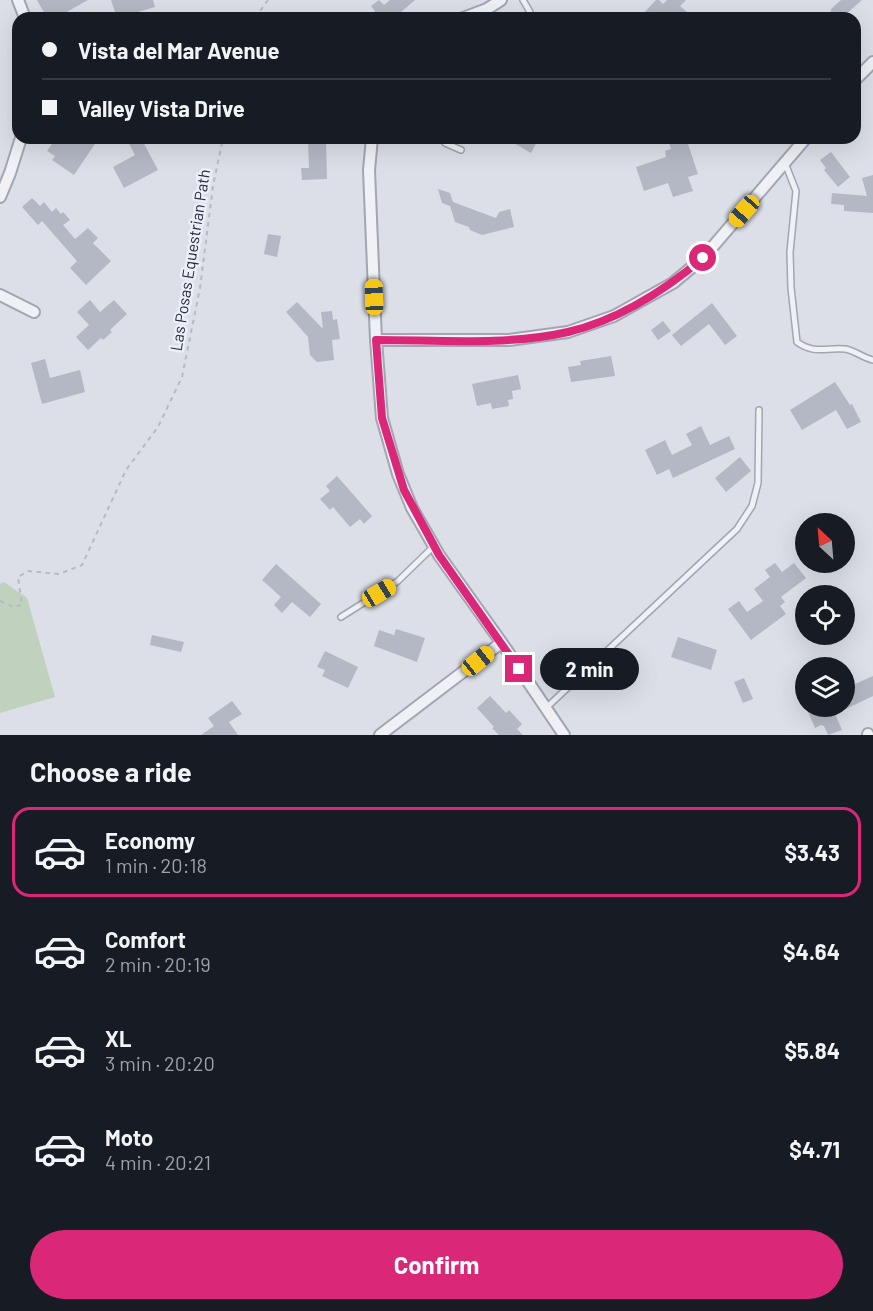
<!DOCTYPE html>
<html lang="en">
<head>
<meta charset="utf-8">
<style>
  body { margin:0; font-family:Barlow,sans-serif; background:#242831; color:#f1f3f6; height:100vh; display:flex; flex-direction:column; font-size:22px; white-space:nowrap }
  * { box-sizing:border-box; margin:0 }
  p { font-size:20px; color:#9ea1a6 }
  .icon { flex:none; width:33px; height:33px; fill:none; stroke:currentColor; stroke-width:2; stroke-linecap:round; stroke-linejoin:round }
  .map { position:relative; height:735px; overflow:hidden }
  .drawer { display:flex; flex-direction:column; background:#171b24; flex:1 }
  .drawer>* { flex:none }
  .top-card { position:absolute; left:12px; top:12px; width:849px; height:132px; border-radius:18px; box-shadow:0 6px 24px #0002; display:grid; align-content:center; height:132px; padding:0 30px; background:#171b24 }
  .needle { width:39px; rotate:334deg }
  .buttons { position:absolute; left:795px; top:513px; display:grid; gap:12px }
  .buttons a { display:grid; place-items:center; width:60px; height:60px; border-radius:50%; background:#171b24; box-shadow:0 6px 24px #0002; font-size:30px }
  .end { position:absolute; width:27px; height:27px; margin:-14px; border:8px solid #db2777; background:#fff; box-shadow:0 0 0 3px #fff }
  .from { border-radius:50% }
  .bubble { position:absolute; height:42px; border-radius:21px; background:#171b24; box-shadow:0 6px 24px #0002; font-size:20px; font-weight:700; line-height:42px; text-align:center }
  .car { position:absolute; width:18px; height:36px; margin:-18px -9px; border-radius:8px; box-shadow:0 0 4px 2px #0007; background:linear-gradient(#f5c518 24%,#345 0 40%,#f5c518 0 76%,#345 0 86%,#f5c518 0) }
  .top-card b { display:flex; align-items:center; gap:21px; height:57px; font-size:22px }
  .top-card b+b { border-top:2px solid #363941 }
  .top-card i { width:15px; height:15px; background:#f1f3f6 }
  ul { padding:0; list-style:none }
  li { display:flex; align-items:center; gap:18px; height:90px; margin:0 12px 9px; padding:0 18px; border:3px solid transparent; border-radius:18px }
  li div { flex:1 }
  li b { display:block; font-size:22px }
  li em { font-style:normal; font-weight:700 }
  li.on { border-color:#db2777 }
  li>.icon { width:54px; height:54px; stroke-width:1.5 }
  h2 { padding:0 30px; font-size:27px; line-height:72px }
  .cta { display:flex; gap:12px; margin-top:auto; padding:12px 30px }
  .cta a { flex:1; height:69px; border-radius:36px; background:#db2777; color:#fff; font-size:24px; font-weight:700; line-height:69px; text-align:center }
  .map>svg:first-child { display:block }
  .green { fill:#c0d2bd }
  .building { fill:#b3b8c4 }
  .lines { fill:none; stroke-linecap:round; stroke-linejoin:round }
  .service-casing { stroke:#a1a6b1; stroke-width:8 }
  .minor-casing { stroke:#a1a6b1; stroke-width:14 }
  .path { stroke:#b6bac2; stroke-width:2; stroke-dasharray:4.5 4.5; stroke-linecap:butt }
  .service { stroke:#eff1f6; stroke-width:5 }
  .minor { stroke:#eff1f6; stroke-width:10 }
  .route { stroke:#db2777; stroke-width:8 }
  .labels { text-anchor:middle; stroke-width:5; stroke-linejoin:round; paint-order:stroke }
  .street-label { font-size:16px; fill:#252c3e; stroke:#eceff5 }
</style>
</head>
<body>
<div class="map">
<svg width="873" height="735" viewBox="0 0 873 735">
  <rect width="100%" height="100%" fill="#dcdfe7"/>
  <!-- green -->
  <path class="green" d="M4,582L27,598L55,697L0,713V584Z"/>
  <!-- building -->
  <path class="building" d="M37,0H88L56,18H47Z
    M111,0H153L155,7L117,18Z
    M379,0L384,5L390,0H415L394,18H367L375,11L371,6Z
    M656,0H659L663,4L667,0H686L680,6L687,12L681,18H639Z
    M841,0H862L845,15V18H830L831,9Z
    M56,138H99L74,175L52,160L55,156L47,151Z
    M126,138H141L158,170L124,188L113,167L135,155Z
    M505,138H539L531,153Z
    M668,138H686L698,174L688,177L693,191L673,197L668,183L644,191L636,167L666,157L665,151L671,149Z
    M326,141L327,179L302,180L301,168H309L308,142Z
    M831,152L850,177L838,187L824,170L826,168L820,160Z
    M873,175V213L844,211V205L831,204L832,193L867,196L862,178Z
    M438,189L450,193L453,202L496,218L499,212L510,209L514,227L482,235L470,230L469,227L455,222L450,206L442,203Z
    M32,198L40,206L44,202L52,212L56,208L61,214L63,212L70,220L63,225L75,239L88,228L98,238L93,243L111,261L86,285L70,268L77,261L42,221L38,225L22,207Z
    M268,234L281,236L277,257L264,254Z
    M90,300L100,312L114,300L127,314L110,330L112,332L103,340L101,338L88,350L76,337L89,325L77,312Z
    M297,302L323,329L321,312L332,311L333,320L337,319L340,339L332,340L334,360L317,362L310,355L308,337L286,312Z
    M712,303L737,336L725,345L709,324L681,346L672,335Z
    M663,321L671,331L658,340L651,330Z
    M611,356L615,376L571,382L568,367L581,365L580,361Z
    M45,359L50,378L80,370L85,392L42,404L31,363Z
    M518,375L521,389L512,391L513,399L508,400L509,406L492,409L491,403L477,406L472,384Z
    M835,382L850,405L852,404L861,422L847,429L836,410L802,430L790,410Z
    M701,426L710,445L729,436L735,449L673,478L669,469L657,475L645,450L665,440L672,455L692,445L686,434Z
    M740,457L751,471L726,492L715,478Z
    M337,476L372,516L364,524L360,519L350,527L333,507L330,510L320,499L330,491L326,486Z
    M775,563L782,572L794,563L806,578L781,597L785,602L780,606L786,614L751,640L728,609L739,601L747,612L763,601L754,589L770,577L765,570Z
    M276,564L321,604L310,617L292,602L282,613L274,605L281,597L262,580Z
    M396,629L425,638L417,662L374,646L379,630L394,635Z
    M152,635L184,642L181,652L150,645Z
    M678,637L717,650L711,670L671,657Z
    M325,651L358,667L348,688L322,676L325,670L317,667Z
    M873,676V696L835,714L842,730L828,735L824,726L821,725L815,728L808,712L814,709L813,706H844V689Z
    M744,678L753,699L743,703L734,682Z
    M490,696L506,713L509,710L522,724L517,729L523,735H499L492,728L494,727L477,708Z
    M232,701L242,714L229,722L238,735H201L214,726L208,718Z"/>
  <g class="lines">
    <!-- service casing -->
    <g class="service-casing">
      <path id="service" d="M523,0L530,12L525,18
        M441,138L445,143L461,150
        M785,163L796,191L790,252L791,288L797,342C815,355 826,347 845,349C854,350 863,358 873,360
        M341,617L398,581L434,546
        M546,708L737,529L752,506L758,483L759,410"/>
    </g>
    <!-- minor casing -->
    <g class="minor-casing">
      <path id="minor" d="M18,0L25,18
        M463,18L487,9L501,0
        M855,80L873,62
        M372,138L369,170L376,340L382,418L398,474L412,508L439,555L506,649L564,735
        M0,197L10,173L21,138
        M0,295L34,312
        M376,340H509L568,332L614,316L673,283L703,258L806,138
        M380,735L501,643
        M868,735V734"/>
    </g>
    <!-- path -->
    <path class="path" d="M255,18L268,0
      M0,601L14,607L22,605L18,577L28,571L59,574L82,565L126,470L158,427L182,377L200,288L213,186L223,138"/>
    <!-- service -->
    <use href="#service" class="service"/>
    <!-- minor -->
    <use href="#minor" class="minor"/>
  </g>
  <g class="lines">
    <!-- route -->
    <path class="route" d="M519,669L439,555L404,490L382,418L376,340C437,340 507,346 568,332C618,320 664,291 703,258"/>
  </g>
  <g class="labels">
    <!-- street labels -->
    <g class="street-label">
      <text transform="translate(190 260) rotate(-81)" y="6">Las Posas Equestrian Path</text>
    </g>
  </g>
</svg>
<div class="buttons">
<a><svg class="needle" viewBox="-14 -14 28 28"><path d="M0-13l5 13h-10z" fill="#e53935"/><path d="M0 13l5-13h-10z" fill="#9ea1a6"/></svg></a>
<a><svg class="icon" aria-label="locate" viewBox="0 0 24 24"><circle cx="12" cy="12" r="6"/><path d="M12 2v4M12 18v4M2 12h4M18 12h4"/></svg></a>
<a><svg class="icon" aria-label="layers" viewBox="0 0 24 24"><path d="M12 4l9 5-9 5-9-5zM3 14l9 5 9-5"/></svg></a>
</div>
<i class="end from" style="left:703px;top:258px"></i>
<i class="end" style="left:519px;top:669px"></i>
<div class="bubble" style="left:540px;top:648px;width:99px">2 min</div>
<i class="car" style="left:744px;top:211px;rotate:221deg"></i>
<i class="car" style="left:374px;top:297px;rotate:358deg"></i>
<i class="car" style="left:379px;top:593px;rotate:59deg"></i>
<i class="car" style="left:478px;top:661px;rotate:51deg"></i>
<div class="top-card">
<b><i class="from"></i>Vista del Mar Avenue</b>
<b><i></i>Valley Vista Drive</b>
</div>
</div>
<section class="drawer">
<h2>Choose a ride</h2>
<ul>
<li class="on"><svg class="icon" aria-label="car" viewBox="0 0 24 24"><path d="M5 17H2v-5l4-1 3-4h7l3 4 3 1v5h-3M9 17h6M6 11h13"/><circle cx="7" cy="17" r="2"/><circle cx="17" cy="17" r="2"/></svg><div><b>Economy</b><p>1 min · 20:18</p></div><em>$3.43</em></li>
<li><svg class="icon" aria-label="car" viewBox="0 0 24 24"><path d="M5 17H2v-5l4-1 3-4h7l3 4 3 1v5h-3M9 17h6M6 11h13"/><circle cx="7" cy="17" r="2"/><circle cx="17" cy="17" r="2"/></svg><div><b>Comfort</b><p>2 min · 20:19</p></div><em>$4.64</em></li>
<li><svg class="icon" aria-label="car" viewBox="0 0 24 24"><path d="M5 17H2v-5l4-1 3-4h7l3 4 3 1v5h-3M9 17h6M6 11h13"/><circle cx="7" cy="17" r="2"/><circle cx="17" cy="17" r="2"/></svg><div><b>XL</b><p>3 min · 20:20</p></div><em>$5.84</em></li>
<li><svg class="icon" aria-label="car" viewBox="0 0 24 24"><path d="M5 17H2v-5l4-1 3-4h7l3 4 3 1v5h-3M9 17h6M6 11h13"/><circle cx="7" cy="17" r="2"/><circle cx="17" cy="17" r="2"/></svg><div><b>Moto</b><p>4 min · 20:21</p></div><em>$4.71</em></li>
</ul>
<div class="cta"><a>Confirm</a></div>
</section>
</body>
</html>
